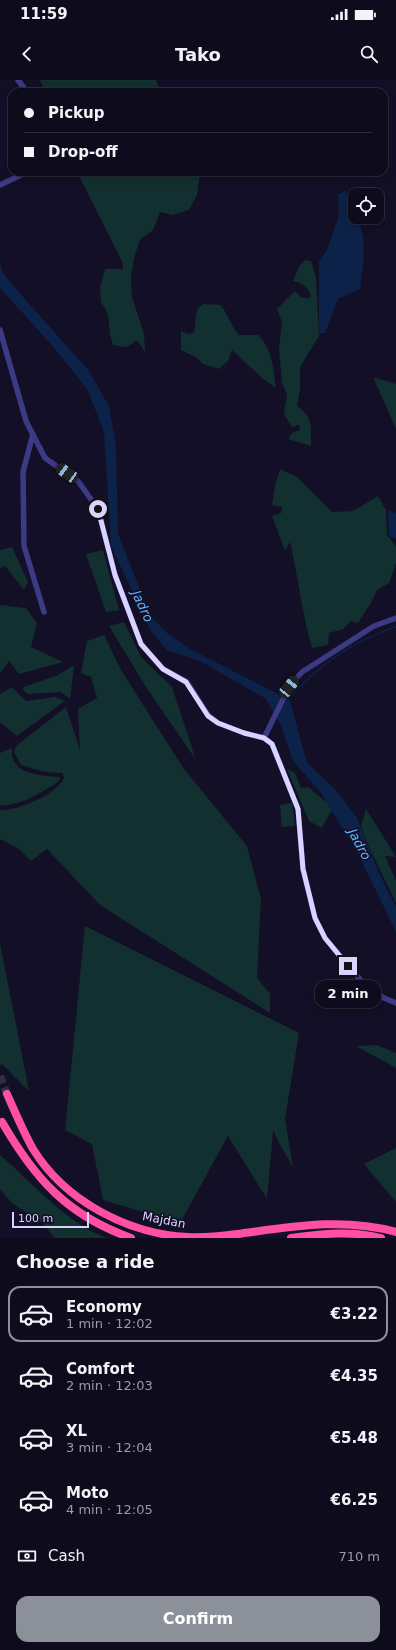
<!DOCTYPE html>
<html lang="en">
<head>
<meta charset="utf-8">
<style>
  body { margin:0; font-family:"DejaVu Sans",sans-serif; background:#171425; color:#f1f3f6; height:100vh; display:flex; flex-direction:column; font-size:15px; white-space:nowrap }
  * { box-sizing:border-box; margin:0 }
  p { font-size:13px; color:#9b9ba3 }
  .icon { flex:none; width:22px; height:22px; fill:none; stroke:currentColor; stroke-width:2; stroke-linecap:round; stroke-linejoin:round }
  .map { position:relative; height:1158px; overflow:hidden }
  .panel { display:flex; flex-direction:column; background:#0e0b1c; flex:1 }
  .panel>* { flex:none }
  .hud { position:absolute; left:8px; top:8px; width:380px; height:88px; border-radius:12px; box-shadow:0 2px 10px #0003,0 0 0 1px #2e2b3b; display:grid; align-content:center; height:88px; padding:0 16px; background:#0e0b1c }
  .controls { position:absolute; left:348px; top:108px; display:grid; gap:8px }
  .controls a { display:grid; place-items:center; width:36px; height:36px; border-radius:8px; background:#0e0b1c; box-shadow:0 2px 10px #0003,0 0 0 1px #2e2b3b; font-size:20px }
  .scale { position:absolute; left:12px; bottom:10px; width:77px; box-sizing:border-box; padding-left:4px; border:2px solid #d9d4ff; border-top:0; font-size:11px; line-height:14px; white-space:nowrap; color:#d9d4ff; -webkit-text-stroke:3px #130f26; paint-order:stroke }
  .end { position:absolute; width:18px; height:18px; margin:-9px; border:5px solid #d9d4ff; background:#111; box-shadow:0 0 0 2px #111 }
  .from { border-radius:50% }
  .bubble { position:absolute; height:28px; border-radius:12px; background:#0e0b1c; box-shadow:0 2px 10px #0003,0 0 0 1px #2e2b3b; font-size:13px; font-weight:700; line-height:28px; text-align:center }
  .car { position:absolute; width:12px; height:24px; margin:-12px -6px; border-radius:5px; box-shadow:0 0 3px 1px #0007; background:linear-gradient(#222 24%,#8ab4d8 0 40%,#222 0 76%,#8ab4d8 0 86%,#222 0) }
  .hud b { display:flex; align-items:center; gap:14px; height:38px; font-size:15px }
  .hud b+b { border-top:1px solid #2e2b3b }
  .hud i { width:10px; height:10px; background:#f1f3f6 }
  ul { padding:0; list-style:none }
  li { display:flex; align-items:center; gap:12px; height:56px; margin:0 8px 6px; padding:0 8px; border:2px solid transparent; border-radius:12px }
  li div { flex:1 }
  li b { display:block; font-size:15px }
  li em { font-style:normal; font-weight:700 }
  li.selected { border-color:#8c9099 }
  li>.icon { width:36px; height:36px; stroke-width:1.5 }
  h2 { padding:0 16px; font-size:18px; line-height:48px }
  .pay { display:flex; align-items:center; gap:10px; height:44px; padding:0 16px; font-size:15px }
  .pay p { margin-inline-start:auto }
  .cta { display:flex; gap:8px; margin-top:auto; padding:8px 16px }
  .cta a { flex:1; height:46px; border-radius:12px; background:#8c9099; color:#fff; font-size:16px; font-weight:700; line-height:46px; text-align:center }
  .status { display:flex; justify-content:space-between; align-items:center; height:28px; padding:0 20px; background:#0e0b1c; direction:ltr }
  .status svg { height:11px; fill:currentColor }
  header { display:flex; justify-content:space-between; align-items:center; height:52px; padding:0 16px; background:#0e0b1c; font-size:18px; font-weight:700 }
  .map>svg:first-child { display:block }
  .green { fill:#12302f }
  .water { fill:#0c2248 }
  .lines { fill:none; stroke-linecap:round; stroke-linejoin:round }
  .stream { stroke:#0c2248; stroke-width:1.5 }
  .highway-tunnel { stroke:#312d47; stroke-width:8; stroke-dasharray:8 4; stroke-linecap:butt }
  .minor { stroke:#3d3a85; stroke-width:5.5 }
  .highway { stroke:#ff4fa3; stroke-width:8 }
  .route { stroke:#d9d4ff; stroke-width:5 }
  .labels { text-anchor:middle; stroke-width:3.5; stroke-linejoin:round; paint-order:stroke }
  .street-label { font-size:12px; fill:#d9d4ff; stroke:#130f26 }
  .water-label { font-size:13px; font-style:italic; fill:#62b6ff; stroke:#130f26 }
</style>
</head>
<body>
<div class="status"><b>11:59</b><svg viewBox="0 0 49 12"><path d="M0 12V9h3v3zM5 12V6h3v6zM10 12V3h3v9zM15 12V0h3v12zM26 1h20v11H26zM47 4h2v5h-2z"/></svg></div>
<header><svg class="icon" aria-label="back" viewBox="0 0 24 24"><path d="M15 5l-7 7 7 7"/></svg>Tako<svg class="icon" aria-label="search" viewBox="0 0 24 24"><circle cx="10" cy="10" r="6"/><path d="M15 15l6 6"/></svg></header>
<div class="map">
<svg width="396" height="1158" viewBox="0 0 396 1158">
  <rect width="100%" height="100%" fill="#130f26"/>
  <!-- green -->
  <path class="green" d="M40,0H156L161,12H46Z
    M77,92H200L197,115L189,130L173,135L160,132L153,150L140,160L134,178L131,197L132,217L144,254L145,272L137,260L127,267L113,265L110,254L108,234L101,222L100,208L105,189H123V183Z
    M305,180L311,181L316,197L319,256L300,287V309L297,326C313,337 311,348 311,366L288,359L292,353L300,350L299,345L292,347L284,334L287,314L282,303L279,269L282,242L277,229L295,211C300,217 303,220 311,217C308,207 304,204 293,201L298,188Z
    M203,224C208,225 215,224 220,225C225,228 233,249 239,255H258C273,269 273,289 276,308L262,298L232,270L228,281L219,289L203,284L197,278L181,270V251L188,254L194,253L197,229Z
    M373,297L396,304V349Z
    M280,389L297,397L332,432L353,431L378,416L386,430L387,455L396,466V483L389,503L377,510L372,521L358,543L351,541L343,549L329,553L328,565L312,568C302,533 298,497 290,462L285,470L272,436L281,433L282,427L272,425L275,406Z
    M12,467L28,502L24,510L5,486L0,488V470Z
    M103,470L119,530L106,532L86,474Z
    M0,525L26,528L37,543L31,567L63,582L19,594L9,581L0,594Z
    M124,542L141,577L172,607L196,680L146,607L109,546Z
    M104,555L121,590L184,689L247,766L261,819L257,898L270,914V933L100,825L47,769L31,781L19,769L0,759V730C17,731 58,714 64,698L62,693L44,692L21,685L14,672L16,666L66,627L80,670L78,629L97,618L91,597L81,593L87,561Z
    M74,585L70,619L61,612L28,614L23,610L24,607L58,595Z
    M12,607L26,621L55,617L65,621L17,656L0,642V614Z
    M12,668C9,695 40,695 60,697L59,701C40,714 24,724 0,726V673Z
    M287,689L295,693L301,708L308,707L333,728L322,748L309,741Z
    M292,723L295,746L282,747L280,725Z
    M366,729L396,777L385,776L396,801V823L369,767L361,747Z
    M85,846L299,953L285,1039L293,1088L273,1051L267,1119L228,1056L180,1143L103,1120L92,1064L65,1050Z
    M0,863L29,1011L2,984L0,986Z
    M377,965L396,973V988L356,966Z
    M396,1068V1122L364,1084Z
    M0,1075C32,1102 67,1144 107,1158H55L42,1143L12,1123L0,1109Z"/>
  <!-- water -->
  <path class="water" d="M345,111L355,132V137H357C368,160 363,185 360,209L338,219L325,253H319V182L327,170L339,135L338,114Z
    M0,183L3,193L23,217L89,291L109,326L116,366L118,454L150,535L168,554L192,570L290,620L307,683L335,709L357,738L380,795L396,827V852L358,774L321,713L293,681L281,646L266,619L200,581L167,570L151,551L111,466L104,352L87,309L56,270L0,208Z
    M388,430L396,433V459L389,456Z"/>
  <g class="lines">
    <!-- stream -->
    <path class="stream" d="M287,618L291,616C320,584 355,560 396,547"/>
    <!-- highway-tunnel -->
    <path class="highway-tunnel" d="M0,996L7,1014"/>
    <!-- minor -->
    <path class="minor" d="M18,0L27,12
      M0,105L21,95L24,92
      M0,250L26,341L45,378L78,401L98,429L115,495L141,564L163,589L187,602L208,635L218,643L244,653L264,658L289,607L302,592L374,546L396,538
      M33,354L23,392L24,466L44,532
      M264,658L272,664L298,729L303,789L315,838L325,858L364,904L384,918L396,923"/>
    <!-- highway -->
    <path class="highway" d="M7,1014C15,1032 23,1051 33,1069C65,1121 128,1154 188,1157C204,1158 221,1156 237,1154C290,1147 343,1137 396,1152
      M2,1042C35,1099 67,1135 131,1158
      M291,1158C320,1154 352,1150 381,1158"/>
  </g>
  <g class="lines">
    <!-- route -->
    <path class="route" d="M98,429L115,495L141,564L163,589L186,602L208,636L218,643L244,653L264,658L272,664L298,729L303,789L315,838L325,858L348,886"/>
  </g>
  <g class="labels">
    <!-- street labels -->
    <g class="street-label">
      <text transform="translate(164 1140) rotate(11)" y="4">Majdan</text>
    </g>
    <!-- water labels -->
    <g class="water-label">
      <text transform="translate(143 526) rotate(65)" y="5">Jadro</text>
      <text transform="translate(360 764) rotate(62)" y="5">Jadro</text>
    </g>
  </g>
</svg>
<div class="controls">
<a><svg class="icon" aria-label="locate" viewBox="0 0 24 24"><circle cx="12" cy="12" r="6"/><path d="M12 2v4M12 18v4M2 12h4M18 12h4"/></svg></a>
</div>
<div class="scale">100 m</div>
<i class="end from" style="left:98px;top:429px"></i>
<i class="end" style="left:348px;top:886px"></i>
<div class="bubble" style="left:315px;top:900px;width:66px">2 min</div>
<i class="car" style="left:67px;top:393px;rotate:305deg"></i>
<i class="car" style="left:289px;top:607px;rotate:39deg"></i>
<div class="hud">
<b><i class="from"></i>Pickup</b>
<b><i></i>Drop-off</b>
</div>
</div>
<section class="panel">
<h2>Choose a ride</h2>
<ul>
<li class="selected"><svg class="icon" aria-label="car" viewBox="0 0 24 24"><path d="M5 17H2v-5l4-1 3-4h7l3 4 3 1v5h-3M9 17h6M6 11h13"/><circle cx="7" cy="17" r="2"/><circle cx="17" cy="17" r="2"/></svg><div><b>Economy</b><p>1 min · 12:02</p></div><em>€3.22</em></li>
<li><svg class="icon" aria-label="car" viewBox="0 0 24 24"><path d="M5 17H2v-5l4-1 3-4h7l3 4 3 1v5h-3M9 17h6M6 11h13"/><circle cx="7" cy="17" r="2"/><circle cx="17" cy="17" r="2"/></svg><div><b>Comfort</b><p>2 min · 12:03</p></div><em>€4.35</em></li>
<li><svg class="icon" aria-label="car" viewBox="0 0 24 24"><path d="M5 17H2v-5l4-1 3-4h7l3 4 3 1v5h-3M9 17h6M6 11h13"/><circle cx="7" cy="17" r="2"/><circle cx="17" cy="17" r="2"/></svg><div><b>XL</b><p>3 min · 12:04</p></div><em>€5.48</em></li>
<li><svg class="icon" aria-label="car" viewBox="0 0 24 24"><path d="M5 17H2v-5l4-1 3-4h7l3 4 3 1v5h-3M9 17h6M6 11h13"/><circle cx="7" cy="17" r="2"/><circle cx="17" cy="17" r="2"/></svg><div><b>Moto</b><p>4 min · 12:05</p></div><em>€6.25</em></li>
</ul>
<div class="pay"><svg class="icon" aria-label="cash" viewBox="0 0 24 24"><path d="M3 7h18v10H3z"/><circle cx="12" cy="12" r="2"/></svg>Cash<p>710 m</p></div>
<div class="cta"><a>Confirm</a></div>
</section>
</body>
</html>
